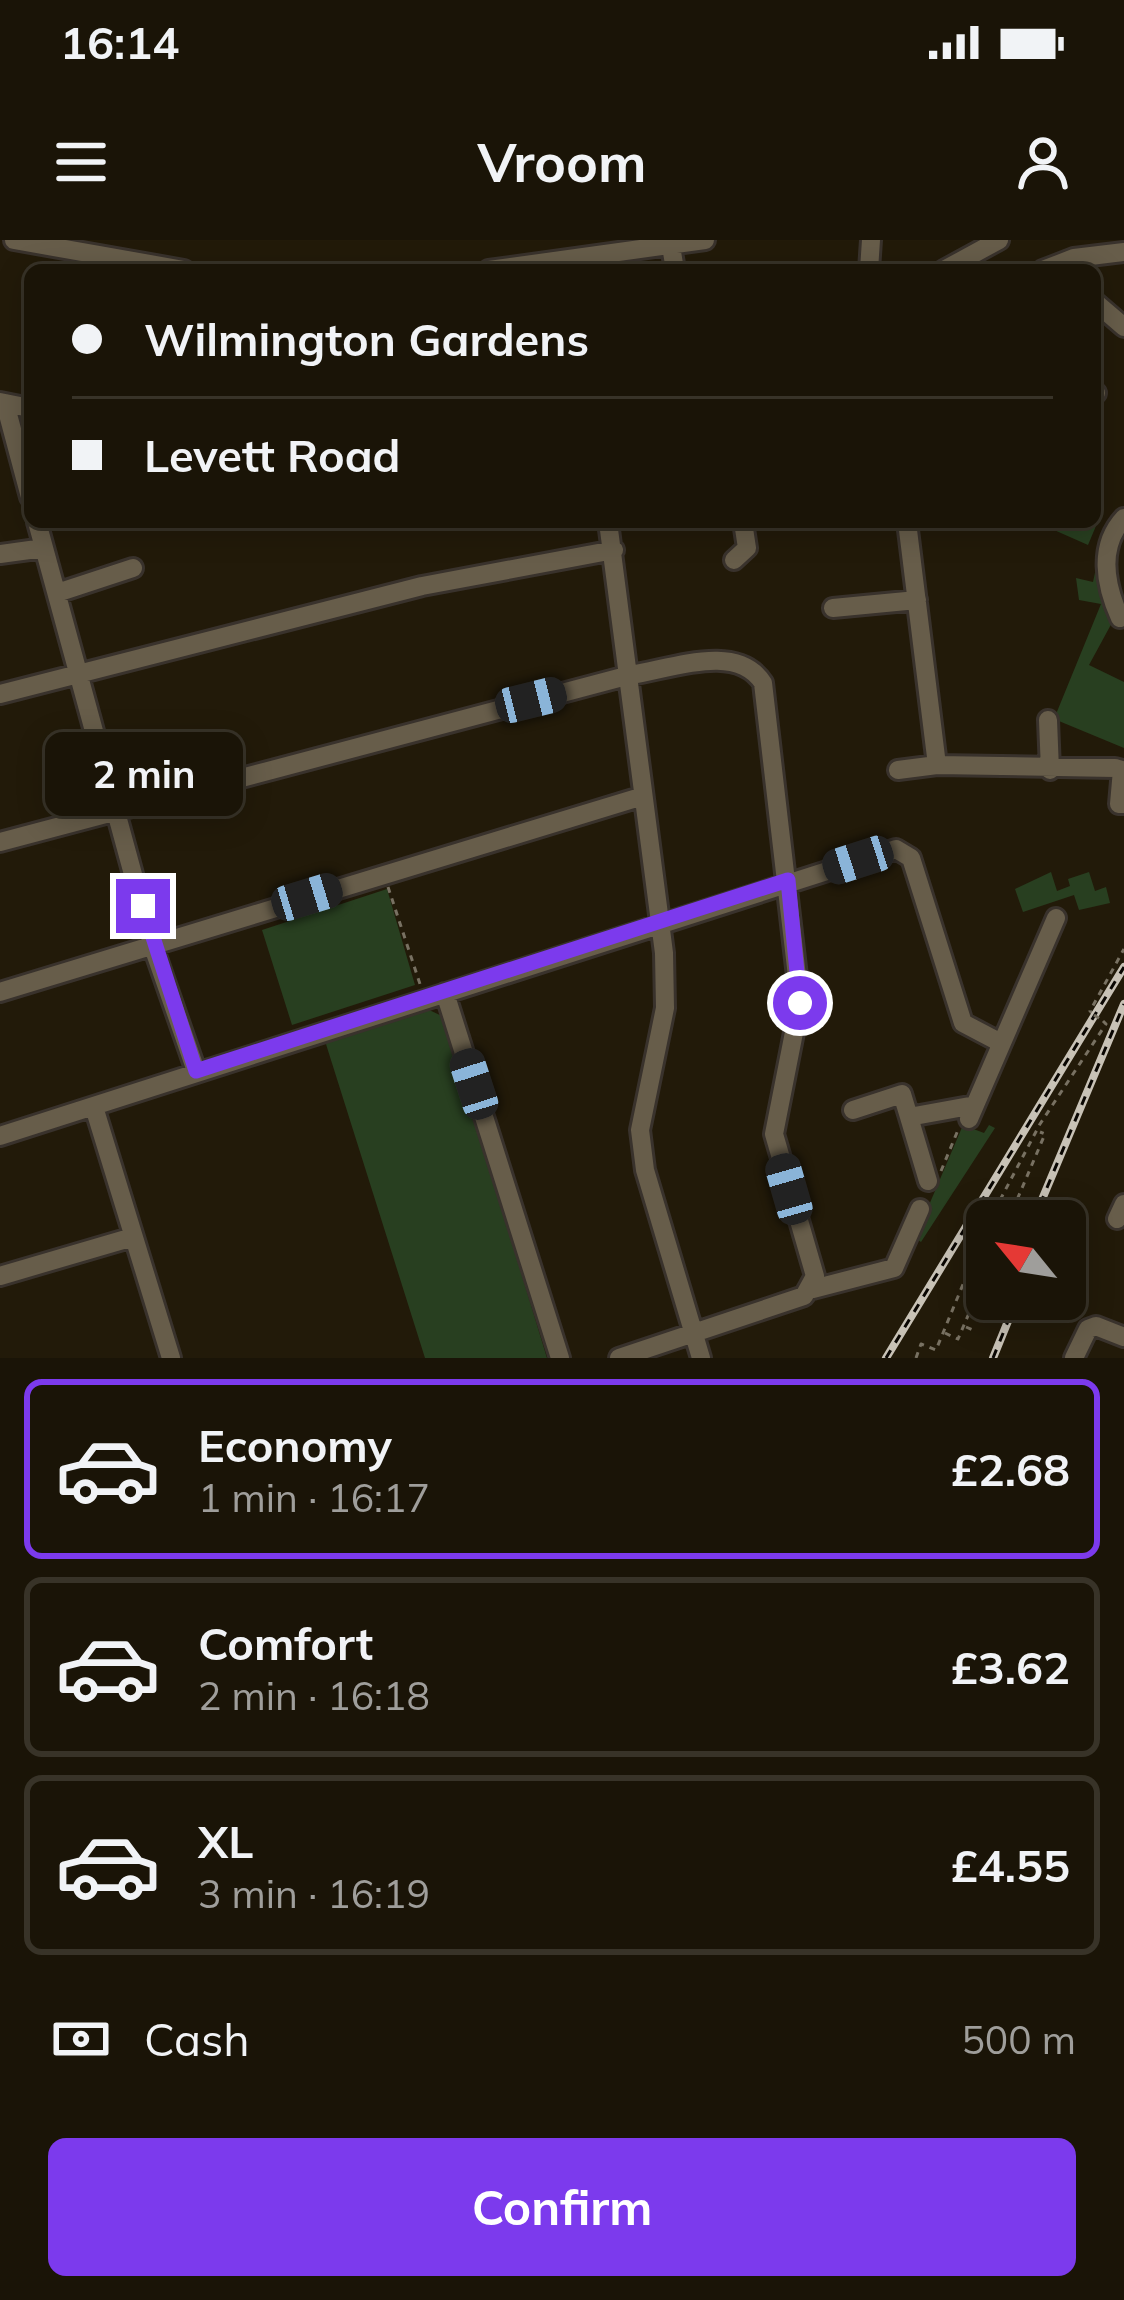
<!DOCTYPE html>
<html lang="en">
<head>
<meta charset="utf-8">
<style>
  body { margin:0; font-family:Mulish,sans-serif; background:#272115; color:#f1f3f6; height:100vh; display:flex; flex-direction:column; font-size:45px; white-space:nowrap }
  * { box-sizing:border-box; margin:0 }
  p { font-size:39px; color:#9f9e9b }
  .icon { flex:none; width:66px; height:66px; fill:none; stroke:currentColor; stroke-width:2; stroke-linecap:round; stroke-linejoin:round }
  .map { position:relative; height:1118px; overflow:hidden }
  .panel { display:flex; flex-direction:column; background:#1a1407; flex:1 }
  .panel>* { flex:none }
  .guide { position:absolute; left:24px; top:24px; width:1077px; height:264px; border-radius:18px; box-shadow:0 6px 30px #0003,0 0 0 3px #383328; display:grid; align-content:center; height:264px; padding:0 48px; background:#1a1407 }
  .needle { width:78px; rotate:300deg }
  .fabs { position:absolute; left:966px; top:960px; display:grid; gap:24px }
  .fabs a { display:grid; place-items:center; width:120px; height:120px; border-radius:18px; background:#1a1407; box-shadow:0 6px 30px #0003,0 0 0 3px #383328; font-size:60px }
  .end { position:absolute; width:54px; height:54px; margin:-27px; border:15px solid #7c3aed; background:#fff; box-shadow:0 0 0 6px #fff }
  .from { border-radius:50% }
  .bubble { position:absolute; height:84px; border-radius:18px; background:#1a1407; box-shadow:0 6px 30px #0003,0 0 0 3px #383328; font-size:39px; font-weight:700; line-height:84px; text-align:center }
  .car { position:absolute; width:36px; height:72px; margin:-36px -18px; border-radius:15px; box-shadow:0 0 9px 3px #0007; background:linear-gradient(#222 24%,#8ab4d8 0 40%,#222 0 76%,#8ab4d8 0 86%,#222 0) }
  .guide b { display:flex; align-items:center; gap:42px; height:114px; font-size:45px }
  .guide b+b { border-top:3px solid #383328 }
  .guide i { width:30px; height:30px; background:#f1f3f6 }
  ul { padding:21px 0 0; list-style:none }
  li { display:flex; align-items:center; gap:36px; height:180px; margin:0 24px 18px; padding:0 24px; border:6px solid #383328; border-radius:18px }
  li div { flex:1 }
  li b { display:block; font-size:45px }
  li em { font-style:normal; font-weight:700 }
  li.selected { border-color:#7c3aed }
  li>.icon { width:108px; height:108px; stroke-width:1.5 }
  .pay { display:flex; align-items:center; gap:30px; height:132px; padding:0 48px; font-size:45px }
  .pay p { margin-inline-start:auto }
  .action { display:flex; gap:24px; margin-top:auto; padding:24px 48px }
  .action a { flex:1; height:138px; border-radius:18px; background:#7c3aed; color:#fff; font-size:48px; font-weight:700; line-height:138px; text-align:center }
  .status { display:flex; justify-content:space-between; align-items:center; height:84px; padding:0 60px; background:#1a1407; direction:ltr }
  .status svg { height:33px; fill:currentColor }
  header { display:flex; justify-content:space-between; align-items:center; height:156px; padding:0 48px; background:#1a1407; font-size:54px; font-weight:700 }
  .map>svg:first-child { display:block }
  .green { fill:#283f20 }
  .lines { fill:none; stroke-linecap:round; stroke-linejoin:round }
  .minor-casing { stroke:#39322c; stroke-width:24 }
  .path { stroke:#787162; stroke-width:3; stroke-dasharray:6 6; stroke-linecap:butt }
  .minor { stroke:#675d4a; stroke-width:18 }
  .rail-casing { stroke:#c8c2b6; stroke-width:8 }
  .rail { stroke:#090602; stroke-width:3; stroke-dasharray:9; stroke-linecap:butt }
  .path-bridge { stroke:#787162; stroke-width:3; stroke-dasharray:6 6; stroke-linecap:butt }
  .route { stroke:#7c3aed; stroke-width:15 }
</style>
</head>
<body>
<div class="status"><b>16:14</b><svg viewBox="0 0 49 12"><path d="M0 12V9h3v3zM5 12V6h3v6zM10 12V3h3v9zM15 12V0h3v12zM26 1h20v11H26zM47 4h2v5h-2z"/></svg></div>
<header><svg class="icon" aria-label="menu" viewBox="0 0 24 24"><path d="M4 6h16M4 12h16M4 18h16"/></svg>Vroom<svg class="icon" aria-label="person" viewBox="0 0 24 24"><circle cx="12" cy="8" r="4"/><path d="M4 21q1-7 8-7t8 7"/></svg></header>
<div class="map">
<svg width="1124" height="1118" viewBox="0 0 1124 1118">
  <rect width="100%" height="100%" fill="#221a09"/>
  <!-- green -->
  <path class="green" d="M1095,271L1101,274L1088,305L1036,282H1095Z
    M1096,328L1114,379L1089,425L1124,442V508L1054,479L1101,364L1079,360L1076,338L1093,342Z
    M1051,632L1057,651L1070,646L1068,639L1089,632L1095,651L1106,647L1110,663L1079,670L1074,655L1023,672L1015,649Z
    M387,649L415,745L292,785L262,690Z
    M425,768L444,777L547,1118H425L325,801Z
    M963,885L984,893L989,885L995,888L921,1002L915,998Z"/>
  <g class="lines">
    <!-- minor casing -->
    <g class="minor-casing">
      <path id="minor" d="M14,0L184,30
        M670,0L675,30
        M489,30L705,0
        M869,30L871,0
        M944,30L999,0
        M1043,30L1074,18L1124,12
        M1095,62L1124,87
        M1095,153H1096
        M0,162L30,168
        M5,163L30,257
        M37,282L152,704L196,831
        M608,282L664,713L665,768L640,890L645,930L701,1118
        M907,282L937,525
        M0,314L44,308
        M734,320L747,308L743,282
        M57,353L133,328
        M833,368L917,360
        M1120,378C1105,345 1098,306 1124,278
        M0,454L422,346L614,310
        M1048,480L1050,530
        M898,530L937,525L1115,528L1122,530L1119,564H1124
        M0,602L630,435C671,429 737,402 763,443L800,762L774,894L815,1036L804,1056L619,1118
        M0,752L640,557
        M445,753L560,1118
        M94,867L171,1118
        M853,870L902,854L909,877
        M969,879L1056,678
        M0,896L896,609L911,618L963,783L1001,803
        M928,941L909,877L975,865
        M1117,979L1124,964
        M0,1036L133,997
        M813,1049L894,1028L920,969
        M1074,1118L1088,1089L1096,1086L1124,1097"/>
    </g>
    <!-- path -->
    <path class="path" d="M388,647L420,744
      M1094,775L1090,771L1124,709
      M941,931L958,890
      M989,981L1040,884L1106,784L1103,781
      M1008,981L1045,894L1040,892
      M966,1087L975,1091
      M945,1093L958,1099L987,1031
      M916,1118L921,1104L936,1110L987,986"/>
    <!-- minor -->
    <use href="#minor" class="minor"/>
    <!-- rail casing -->
    <g class="rail-casing">
      <path id="rail" d="M1033,981L1124,764
        M886,1118L1124,727
        M993,1118L1017,1059"/>
    </g>
    <!-- rail -->
    <use href="#rail" class="rail"/>
    <!-- path-bridge -->
    <path class="path-bridge" d="M1094,775L1103,781"/>
  </g>
  <g class="lines">
    <!-- route -->
    <path class="route" d="M143,666L196,831L788,640L800,763"/>
  </g>
</svg>
<div class="fabs">
<a><svg class="needle" viewBox="-14 -14 28 28"><path d="M0-13l5 13h-10z" fill="#e53935"/><path d="M0 13l5-13h-10z" fill="#9f9e9b"/></svg></a>
</div>
<i class="end from" style="left:800px;top:763px"></i>
<i class="end" style="left:143px;top:666px"></i>
<div class="bubble" style="left:45px;top:492px;width:198px">2 min</div>
<i class="car" style="left:531px;top:460px;rotate:76deg"></i>
<i class="car" style="left:858px;top:620px;rotate:252deg"></i>
<i class="car" style="left:307px;top:657px;rotate:73deg"></i>
<i class="car" style="left:474px;top:844px;rotate:342deg"></i>
<i class="car" style="left:789px;top:949px;rotate:344deg"></i>
<div class="guide">
<b><i class="from"></i>Wilmington Gardens</b>
<b><i></i>Levett Road</b>
</div>
</div>
<section class="panel">
<ul>
<li class="selected"><svg class="icon" aria-label="car" viewBox="0 0 24 24"><path d="M5 17H2v-5l4-1 3-4h7l3 4 3 1v5h-3M9 17h6M6 11h13"/><circle cx="7" cy="17" r="2"/><circle cx="17" cy="17" r="2"/></svg><div><b>Economy</b><p>1 min · 16:17</p></div><em>£2.68</em></li>
<li><svg class="icon" aria-label="car" viewBox="0 0 24 24"><path d="M5 17H2v-5l4-1 3-4h7l3 4 3 1v5h-3M9 17h6M6 11h13"/><circle cx="7" cy="17" r="2"/><circle cx="17" cy="17" r="2"/></svg><div><b>Comfort</b><p>2 min · 16:18</p></div><em>£3.62</em></li>
<li><svg class="icon" aria-label="car" viewBox="0 0 24 24"><path d="M5 17H2v-5l4-1 3-4h7l3 4 3 1v5h-3M9 17h6M6 11h13"/><circle cx="7" cy="17" r="2"/><circle cx="17" cy="17" r="2"/></svg><div><b>XL</b><p>3 min · 16:19</p></div><em>£4.55</em></li>
</ul>
<div class="pay"><svg class="icon" aria-label="cash" viewBox="0 0 24 24"><path d="M3 7h18v10H3z"/><circle cx="12" cy="12" r="2"/></svg>Cash<p>500 m</p></div>
<div class="action"><a>Confirm</a></div>
</section>
</body>
</html>
